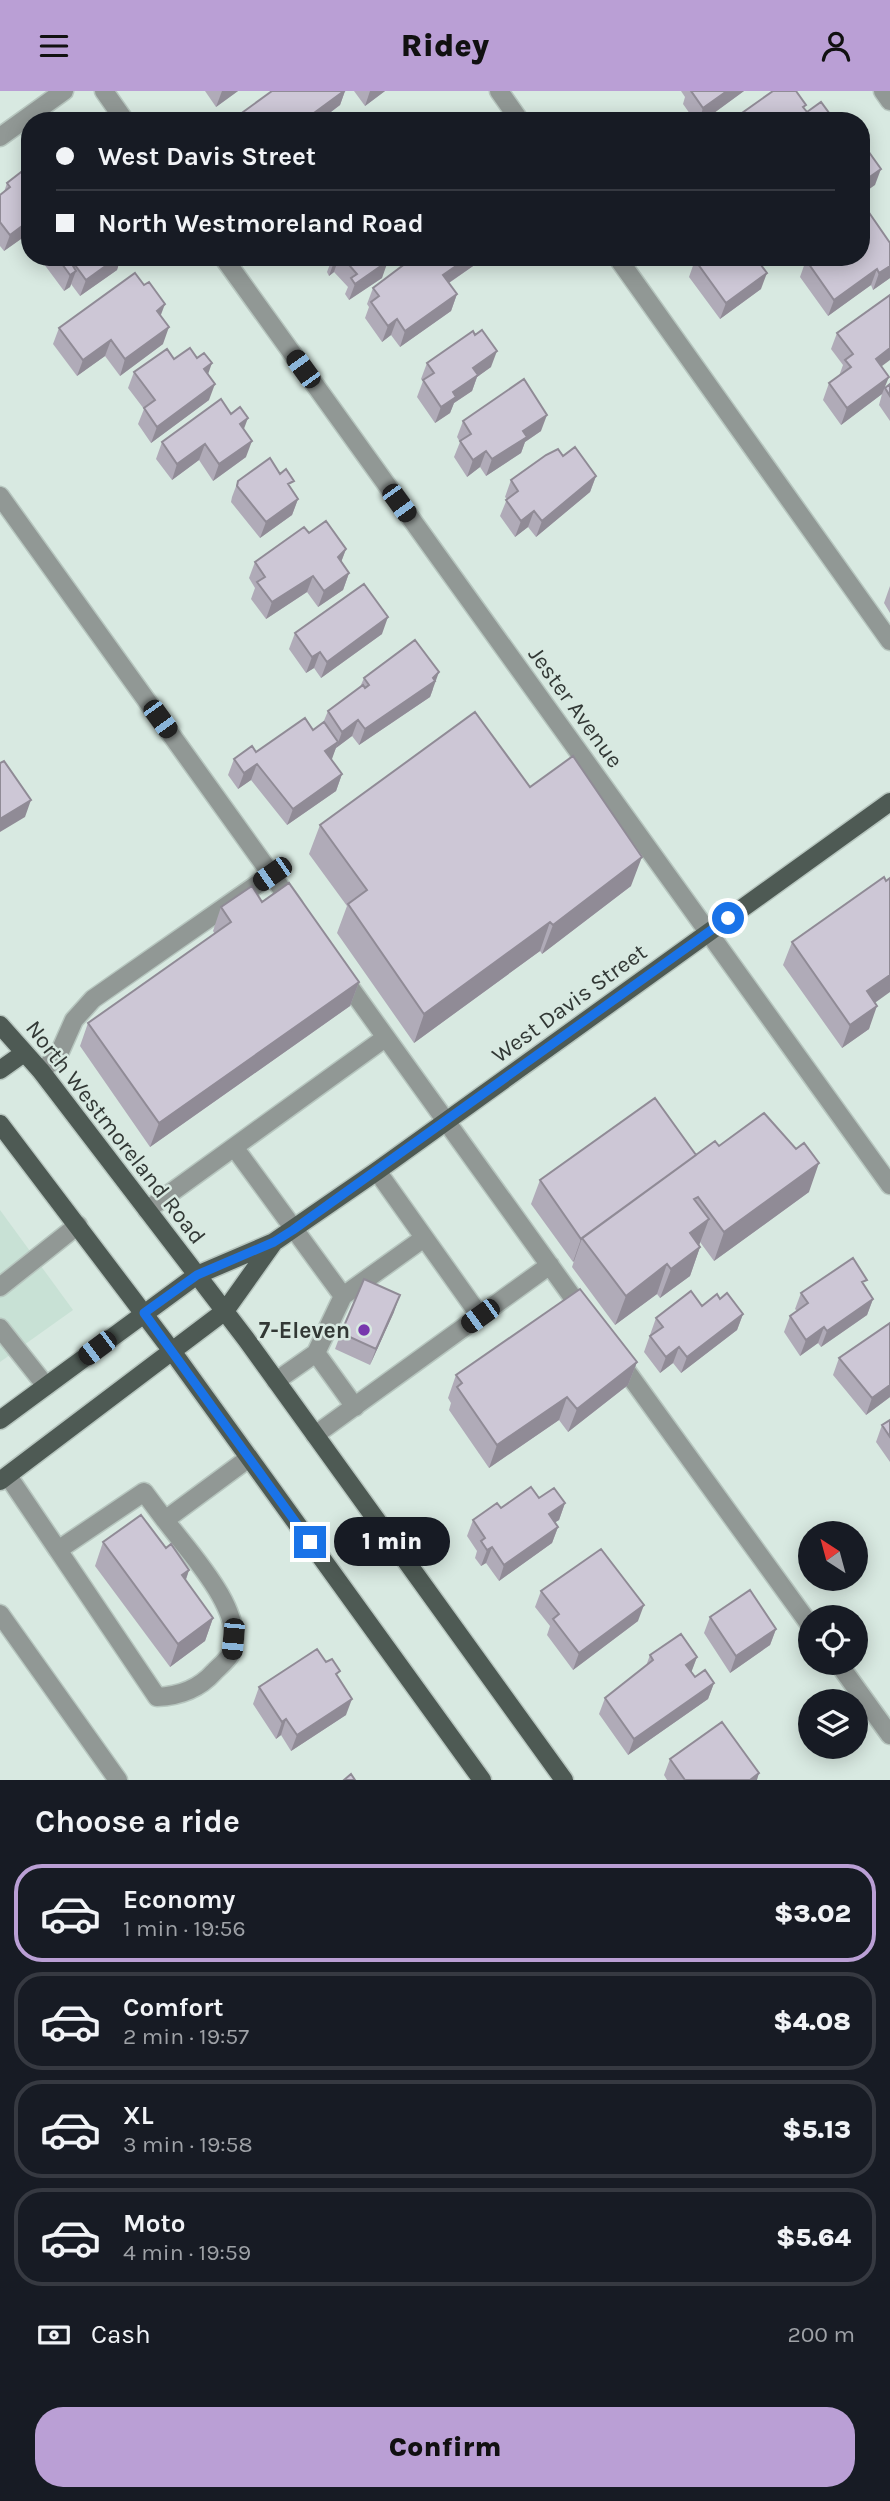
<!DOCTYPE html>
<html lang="en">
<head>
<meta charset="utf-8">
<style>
  body { margin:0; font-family:Karla,sans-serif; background:#20242c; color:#f1f3f6; height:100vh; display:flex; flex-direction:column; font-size:26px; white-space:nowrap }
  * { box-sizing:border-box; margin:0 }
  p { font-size:23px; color:#9ea1a6 }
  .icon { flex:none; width:38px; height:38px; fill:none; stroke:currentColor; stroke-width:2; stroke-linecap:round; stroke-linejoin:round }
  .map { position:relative; height:1689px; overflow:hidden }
  .sheet { display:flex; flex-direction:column; background:#171b24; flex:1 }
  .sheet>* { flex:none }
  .hud { position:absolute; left:21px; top:21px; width:849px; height:154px; border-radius:28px; box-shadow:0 4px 18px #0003; display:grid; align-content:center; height:154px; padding:0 35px; background:#171b24 }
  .needle { width:46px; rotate:324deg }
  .fabs { position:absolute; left:798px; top:1430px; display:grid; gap:14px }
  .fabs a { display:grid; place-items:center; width:70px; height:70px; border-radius:50%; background:#171b24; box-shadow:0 4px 18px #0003; font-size:35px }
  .end { position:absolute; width:32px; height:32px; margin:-16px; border:9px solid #1a73e8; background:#fff; box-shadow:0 0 0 4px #fff }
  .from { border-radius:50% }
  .bubble { position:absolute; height:49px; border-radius:24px; background:#171b24; box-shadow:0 4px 18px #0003; font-size:23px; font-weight:800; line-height:49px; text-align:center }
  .car { position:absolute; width:21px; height:42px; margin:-21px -10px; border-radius:9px; box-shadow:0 0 5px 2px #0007; background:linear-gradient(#222 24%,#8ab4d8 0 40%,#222 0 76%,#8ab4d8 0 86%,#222 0) }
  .hud b { display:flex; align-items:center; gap:24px; height:66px; font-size:26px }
  .hud b+b { border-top:2px solid #363941 }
  .hud i { width:18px; height:18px; background:#f1f3f6 }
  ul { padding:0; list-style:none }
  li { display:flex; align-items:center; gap:21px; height:98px; margin:0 14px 10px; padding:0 21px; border:4px solid #363941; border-radius:28px }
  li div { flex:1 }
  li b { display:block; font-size:26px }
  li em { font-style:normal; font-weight:800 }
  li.on { border-color:#ba9fd5 }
  li>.icon { width:63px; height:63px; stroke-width:1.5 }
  h2 { padding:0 35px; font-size:32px; line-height:84px }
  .pay { display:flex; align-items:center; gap:18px; height:77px; padding:0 35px; font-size:26px }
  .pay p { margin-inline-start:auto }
  .cta { display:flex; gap:14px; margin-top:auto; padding:14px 35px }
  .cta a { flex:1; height:80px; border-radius:28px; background:#ba9fd5; color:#111; font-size:28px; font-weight:800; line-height:80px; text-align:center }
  header { display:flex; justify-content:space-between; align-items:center; height:91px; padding:0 35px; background:#ba9fd5; color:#111; font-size:32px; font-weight:800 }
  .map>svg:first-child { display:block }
  .built { fill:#c8e1d5 }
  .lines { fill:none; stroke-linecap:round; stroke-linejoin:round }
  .minor-casing { stroke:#b7c6bf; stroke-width:21 }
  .major-casing { stroke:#b7c6bf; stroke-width:21 }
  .minor { stroke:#919895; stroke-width:18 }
  .major { stroke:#4e5a54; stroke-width:18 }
  .wall { fill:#b0abb8 }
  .shaded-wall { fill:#908b96 }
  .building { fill:#cdc7d6; stroke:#908b96; stroke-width:2 }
  .route { stroke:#1a73e8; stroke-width:9 }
  .poi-dot { fill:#7738ad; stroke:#d8e9e1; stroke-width:2.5 }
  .labels { text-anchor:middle; stroke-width:5; stroke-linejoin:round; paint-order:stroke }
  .street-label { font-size:23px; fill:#323835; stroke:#d8e9e1 }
  .poi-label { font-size:23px; font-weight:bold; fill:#323835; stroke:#d8e9e1; text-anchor:end }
</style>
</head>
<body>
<header><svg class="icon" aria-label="menu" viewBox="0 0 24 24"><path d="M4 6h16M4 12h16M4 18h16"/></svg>Ridey<svg class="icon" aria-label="person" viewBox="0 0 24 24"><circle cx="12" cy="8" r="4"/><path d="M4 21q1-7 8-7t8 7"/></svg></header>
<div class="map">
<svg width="890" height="1689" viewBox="0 0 890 1689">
  <rect width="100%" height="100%" fill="#d8e9e1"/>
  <!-- built -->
  <path class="built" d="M0,1119L73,1219L0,1271Z"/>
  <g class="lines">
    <!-- minor casing -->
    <g class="minor-casing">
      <path id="minor" d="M104,0L125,30
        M499,0L520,30
        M883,0L890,10
        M0,46L64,0
        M223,166L890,1094
        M617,166L890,550
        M0,405L294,815
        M341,884L584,1222
        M41,980L58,965L74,929L93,908L272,783
        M234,1056L343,1205L316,1262L276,1290
        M377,1080L480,1225
        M147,1119L385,947
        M0,1196L78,1134
        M343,1205L424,1147
        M0,1237L46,1295
        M316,1262L355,1316
        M617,1267L810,1534
        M315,1344L550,1174
        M8,1385L58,1459L144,1401L165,1429L249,1367
        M58,1459L157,1606C180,1605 199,1598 214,1581C220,1575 230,1567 232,1560C246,1520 188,1460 165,1429
        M0,1523L118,1689
        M838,1572L890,1644"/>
    </g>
    <!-- major casing -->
    <g class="major-casing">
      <path id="major" d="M0,934L41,980L246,1248L564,1689
        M0,979L24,962
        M0,1033L172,1260L482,1689
        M0,1329L197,1184L274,1151L377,1080L890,711
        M0,1390L225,1220L274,1151"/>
    </g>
    <!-- minor -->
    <use href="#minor" class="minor"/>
    <!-- major -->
    <use href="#major" class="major"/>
  </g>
  <!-- wall -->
  <path class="wall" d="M205,0H238L216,16Z
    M272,0H345L340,14L319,30H236L239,24Z
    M354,0H385L365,15Z
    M681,0H744L703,30H695L683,13L685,6Z
    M29,84H30V145L28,143L4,160L0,155V104L4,101L7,92Z
    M890,152V187L873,199L871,194L828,225L800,186L806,169Z
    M42,166H121L117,179L80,205L71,193L70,196L64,200L41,169Z
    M326,166H385L382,187L349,209L345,203L348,196L334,181L329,185L327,181L330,173Z
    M486,166L449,192L457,203L451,220L400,256L391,244L382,251L365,227L369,216L367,213L373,197Z
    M699,166H764L760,173L761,198L720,228L689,186L695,169Z
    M59,237L163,253L120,285L105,265L77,285L53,253Z
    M837,242L881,276L885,297L890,293V330L879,314L882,303L841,334L823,309L829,292L839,285L843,274L831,258Z
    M174,268L208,283L209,309L151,352L138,333L144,318L128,297L134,281Z
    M427,272L491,276L477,286L472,300L454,312L450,322L435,332L417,306L423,290L421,288Z
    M463,330L541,340L525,351L521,362L486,385L480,376L467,386L454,366L460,351L457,346Z
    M244,339L246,366L213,390L199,369L172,389L156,368L162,351Z
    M563,365L596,385L590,401L536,446L528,436L515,446L500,425L507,408L505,406L511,389Z
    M238,390L291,398L298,408L292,424L260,447L231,411L232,406Z
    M309,442L346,458L341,471L349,482L343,499L318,516L307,501L266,528L251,508L255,497L249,487L255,471Z
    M890,495V522L884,512Z
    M295,542L382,543L321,587L314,577L306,582L289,558Z
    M364,587L433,598L430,606L359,654L352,645L336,657L331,668L342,683L336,700L287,734L251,689L238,698L228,684L234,668L256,661L313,639L323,632L328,620L360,596Z
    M530,696L631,795L542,863L540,860L414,952L337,842L347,815L309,763L320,734Z
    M262,811L359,891L350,915L150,1056L80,955L88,932L215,843L213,840L221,816Z
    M792,851L875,912L869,938L842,957L783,874Z
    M719,1055L809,1101L714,1170L700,1151L699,1154L700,1156L690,1185L660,1207L657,1203L615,1234L572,1176L574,1170L573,1171L531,1113L540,1089L696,1064Z
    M865,1195L873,1208L867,1224L821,1256L818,1252L800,1265L784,1241L790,1225L797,1220L795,1218L801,1202Z
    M720,1208L743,1223L737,1239L681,1282L673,1272L660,1282L644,1261L656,1227L702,1215Z
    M394,1221L370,1274L335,1258L341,1242Z
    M839,1267L890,1306L866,1324L833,1284Z
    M637,1271L628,1294L568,1341L559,1329L489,1377L449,1319L451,1312L448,1307L456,1284Z
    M890,1329V1371L876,1351L882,1334Z
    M539,1407L565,1412L559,1429L555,1431L558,1436L552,1452L499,1490L486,1472L481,1475L475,1467L477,1460L467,1445L473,1429L501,1417Z
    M103,1451L166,1457L189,1479L186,1489L213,1527L205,1550L170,1576L95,1475Z
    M541,1500L638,1530L573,1579L547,1544L550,1535L535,1516Z
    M710,1526L776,1538L770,1554L730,1582L704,1542Z
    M650,1564L697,1566L691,1581L695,1586L714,1592L708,1608L628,1664L599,1623L605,1607L646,1575Z
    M326,1571L338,1586L346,1624L291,1660L281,1644L276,1648L253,1613L259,1596Z
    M670,1668L757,1689H667L664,1684Z"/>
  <!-- shaded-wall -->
  <path class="shaded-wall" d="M222,0H238L216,16Z
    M344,0H345L340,14L319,30H303Z
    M370,0H385L365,15Z
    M727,0H744L703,30H699L703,17Z
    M881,78L875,94L861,104V92Z
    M30,129V137L28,143L4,160L10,144Z
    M118,166H121L117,179L80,205L86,189Z
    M338,166H339L334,181L329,185L335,168Z
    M469,166H486L437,200L443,184Z
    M388,170L382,187L349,209L355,193Z
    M75,174L72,183L76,180L70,196L64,200L73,175Z
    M890,175V187L873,199L879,182Z
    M877,178L871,194L828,225L834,209Z
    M767,182L761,198L720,228L726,212Z
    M457,203L451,220L400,256L405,240Z
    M165,213L159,229L157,220Z
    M397,228L391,244L382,251L388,235Z
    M169,236L163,253L120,285L125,268Z
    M111,249L105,265L77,285L83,269Z
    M890,257V269L870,284L876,268Z
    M497,260L491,276L477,286L472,300L454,312L450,322L435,332L441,316L473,277Z
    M212,272L206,289L204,278Z
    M889,286L882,303L841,334L847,317Z
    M215,293L209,309L151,352L157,336Z
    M547,324L541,340L525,351L521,362L486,385L492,368L523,340Z
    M248,327L242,343L240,333Z
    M252,350L246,366L213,390L219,373Z
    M205,353L199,369L172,389L177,373Z
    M486,360L480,376L467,386L473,369Z
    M596,385L590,401L536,446L542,430Z
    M298,408L292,424L260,447L266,431Z
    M534,420L528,436L515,446L521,430Z
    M346,458L340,474L338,466Z
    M349,482L343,499L318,516L324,500Z
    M313,485L307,501L266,528L272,511Z
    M388,526L382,543L321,587L327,571Z
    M320,561L314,577L306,582L312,566Z
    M439,581L430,606L359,654L365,638Z
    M358,629L352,645L336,657L342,641Z
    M338,651L332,668L319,676L325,660Z
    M257,673L251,689L238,698L244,682Z
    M342,683L336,700L287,734L293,718Z
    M31,709L25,726L0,741V728Z
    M642,766L631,795L542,863L553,834Z
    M550,831L540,860L414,952L424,923Z
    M890,884V901L858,924L867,900Z
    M359,891L350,915L150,1056L159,1032Z
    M877,915L869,938L842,957L850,934Z
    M819,1072L809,1101L714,1170L724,1141Z
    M709,1128L698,1157L690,1142Z
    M582,1147L574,1170L573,1171L581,1148Z
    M700,1156L690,1185L660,1207L671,1178Z
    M667,1173L657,1203L615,1234L626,1205Z
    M400,1204L394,1221L370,1274L376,1258Z
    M873,1208L867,1224L821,1256L827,1240Z
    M743,1223L737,1239L681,1282L687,1266Z
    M824,1236L818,1252L800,1265L806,1249Z
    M679,1256L673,1272L660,1282L666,1266Z
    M637,1271L628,1294L568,1341L577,1318Z
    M890,1294V1306L866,1324L872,1307Z
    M567,1306L559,1329L489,1377L497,1354Z
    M565,1412L559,1429L543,1439L549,1423Z
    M558,1436L552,1452L499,1490L504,1474Z
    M492,1456L486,1472L481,1475L487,1459Z
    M189,1479L181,1502L182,1484Z
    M644,1514L638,1530L573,1579L579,1562Z
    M213,1527L205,1550L170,1576L178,1553Z
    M776,1538L770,1554L730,1582L736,1565Z
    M697,1566L691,1582L686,1574Z
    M714,1592L708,1608L628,1664L634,1648Z
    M352,1608L346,1624L291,1660L297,1644Z
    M286,1628L281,1644L276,1648L282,1631Z
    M759,1682L757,1689H750Z"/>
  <!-- building -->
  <path class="building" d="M272,0H344L303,30H243L239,24Z
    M691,0H727L703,17Z
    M773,0H796L806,14L803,16L807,21L821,11L835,30H736L735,27Z
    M861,50L881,78L861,92Z
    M25,78L29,84H30V129L10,144L0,131V104L10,96L7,92Z
    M870,123L890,152V175L879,182L877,178L834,209L806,169L810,166H861V130Z
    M57,166H118L86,189L75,174L73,175L76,180L70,184Z
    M342,166H385L388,170L355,193L351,187L357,183Z
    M414,166H469L443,184L457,203L405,240L397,228L388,235L371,211L379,205L373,197Z
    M699,166H760L758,170L767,182L726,212L695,169Z
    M135,182L144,194L149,191L165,213L157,220L169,236L125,268L111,249L83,269L59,237Z
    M890,204V257L876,268L889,286L847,317L829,292L851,276L845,269L853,263L837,242Z
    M482,239L497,260L473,277L478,284L453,301L456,306L441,316L423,289L434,282L427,272L473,240L475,244Z
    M190,257L197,267L204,262L212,272L204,278L215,293L157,336L144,317L155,309L134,281L167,258L174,268Z
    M524,288L547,324L523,340L527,346L492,368L486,360L473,369L460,350L471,343L463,330Z
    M890,293V305L885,297Z
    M221,308L231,323L240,316L248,327L240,333L252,350L219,373L205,353L177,373L162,351Z
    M575,356L596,385L542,430L534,420L521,430L506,409L518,400L511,389L546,364L558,358L563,365Z
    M270,367L280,383L286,378L294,390L288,393L298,408L266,431L237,395L238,390Z
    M326,430L346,458L338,466L349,482L324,500L313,485L272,511L257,491L265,486L255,471L304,436L309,442Z
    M364,493L388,526L327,571L320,561L312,566L295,542Z
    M415,549L439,581L433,587L435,590L365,638L358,629L342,641L328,620L363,594L365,597L369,594L364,587Z
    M475,621L530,696L573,665L642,766L553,834L550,831L424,923L348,813L367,799L320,734Z
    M305,627L313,639L324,631L338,651L325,660L342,683L293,718L257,673L244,682L234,668L252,655L256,661Z
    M4,670L31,709L0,728V672Z
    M884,786L886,790L890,787V884L867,900L877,915L850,934L792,851Z
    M289,792L359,891L159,1032L88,932L231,831L221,816L252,795L262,811Z
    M655,1007L696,1064L581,1148L540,1089Z
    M764,1022L796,1058L804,1052L819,1072L724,1141L698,1106L694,1108L709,1128L690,1142L700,1156L671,1178L667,1173L626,1205L582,1147L715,1050L719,1055Z
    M853,1167L867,1189L862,1191L873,1208L827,1240L824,1236L806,1249L790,1225L808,1212L801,1202Z
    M364,1188L400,1204L376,1258L341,1242Z
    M580,1198L637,1271L577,1318L567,1306L497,1354L457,1296L462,1292L456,1284Z
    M691,1200L702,1215L717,1203L720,1208L727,1202L743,1223L687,1266L679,1256L666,1266L650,1245L663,1236L656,1227Z
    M890,1232V1294L872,1307L839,1267Z
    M890,1329V1346L882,1334Z
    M531,1396L539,1407L554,1397L565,1412L549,1423L558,1436L504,1474L492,1456L487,1459L481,1450L485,1447L473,1429L497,1412L501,1417Z
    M141,1424L166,1457L171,1453L189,1479L182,1484L213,1527L178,1553L103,1451Z
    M601,1458L644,1514L579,1562L553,1528L559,1523L541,1500Z
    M750,1499L776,1538L736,1565L710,1526Z
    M681,1543L697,1566L686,1574L695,1586L705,1579L714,1592L634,1648L605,1607L653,1569L650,1564Z
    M317,1558L326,1571L332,1568L340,1580L336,1583L352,1608L297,1644L286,1628L282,1631L259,1596Z
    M722,1631L759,1682L750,1689H685L670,1668Z
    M351,1683L355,1689H344Z"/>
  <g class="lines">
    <!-- route -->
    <path class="route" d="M310,1451L144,1222L197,1184L274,1151L293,1139L728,827"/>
  </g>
  <!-- markers -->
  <circle class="poi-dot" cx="364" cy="1239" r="7"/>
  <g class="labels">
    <!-- street labels -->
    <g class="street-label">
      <text transform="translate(576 616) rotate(54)" y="8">Jester Avenue</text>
      <text transform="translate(569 912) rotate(-36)" y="8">West Davis Street</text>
      <text transform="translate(116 1041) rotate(52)" y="8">North Westmoreland Road</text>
    </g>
    <!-- poi labels -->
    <g class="poi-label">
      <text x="350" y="1247">7-Eleven</text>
    </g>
  </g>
</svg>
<div class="fabs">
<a><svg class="needle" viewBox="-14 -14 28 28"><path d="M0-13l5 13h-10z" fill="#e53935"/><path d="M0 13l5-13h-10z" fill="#9ea1a6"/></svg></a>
<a><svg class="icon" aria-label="locate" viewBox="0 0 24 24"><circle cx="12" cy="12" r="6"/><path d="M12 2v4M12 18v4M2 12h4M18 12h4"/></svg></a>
<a><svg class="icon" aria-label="layers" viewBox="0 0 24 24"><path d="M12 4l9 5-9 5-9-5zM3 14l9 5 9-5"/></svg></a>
</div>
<i class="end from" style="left:728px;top:827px"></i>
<i class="end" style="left:310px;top:1451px"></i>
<div class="bubble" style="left:334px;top:1426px;width:116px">1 min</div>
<i class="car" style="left:303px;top:278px;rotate:324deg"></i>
<i class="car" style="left:399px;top:412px;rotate:144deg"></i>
<i class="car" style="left:160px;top:628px;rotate:144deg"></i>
<i class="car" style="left:272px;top:783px;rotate:235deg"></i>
<i class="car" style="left:480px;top:1225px;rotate:234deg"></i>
<i class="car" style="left:97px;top:1257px;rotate:233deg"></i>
<i class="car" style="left:233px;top:1548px;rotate:185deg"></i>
<div class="hud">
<b><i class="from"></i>West Davis Street</b>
<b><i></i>North Westmoreland Road</b>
</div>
</div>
<section class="sheet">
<h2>Choose a ride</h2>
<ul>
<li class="on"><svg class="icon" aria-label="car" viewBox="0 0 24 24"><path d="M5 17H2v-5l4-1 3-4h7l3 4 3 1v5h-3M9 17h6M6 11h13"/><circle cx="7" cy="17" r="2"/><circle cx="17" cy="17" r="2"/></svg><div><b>Economy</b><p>1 min · 19:56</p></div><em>$3.02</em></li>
<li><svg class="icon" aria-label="car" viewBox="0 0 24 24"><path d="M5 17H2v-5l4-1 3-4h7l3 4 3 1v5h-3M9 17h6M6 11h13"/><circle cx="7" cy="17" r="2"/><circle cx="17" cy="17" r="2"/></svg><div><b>Comfort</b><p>2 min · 19:57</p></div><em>$4.08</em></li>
<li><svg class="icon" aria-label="car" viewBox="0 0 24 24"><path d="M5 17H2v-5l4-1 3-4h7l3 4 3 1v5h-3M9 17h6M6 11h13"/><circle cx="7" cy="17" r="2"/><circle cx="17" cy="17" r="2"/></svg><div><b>XL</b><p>3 min · 19:58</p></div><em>$5.13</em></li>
<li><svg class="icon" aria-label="car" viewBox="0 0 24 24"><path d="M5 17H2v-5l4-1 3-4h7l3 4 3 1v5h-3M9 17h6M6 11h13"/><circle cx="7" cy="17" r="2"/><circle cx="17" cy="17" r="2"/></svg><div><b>Moto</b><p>4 min · 19:59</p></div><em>$5.64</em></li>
</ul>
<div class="pay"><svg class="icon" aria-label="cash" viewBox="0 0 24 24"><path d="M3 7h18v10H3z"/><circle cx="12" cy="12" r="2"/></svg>Cash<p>200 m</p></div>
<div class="cta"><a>Confirm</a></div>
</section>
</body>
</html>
